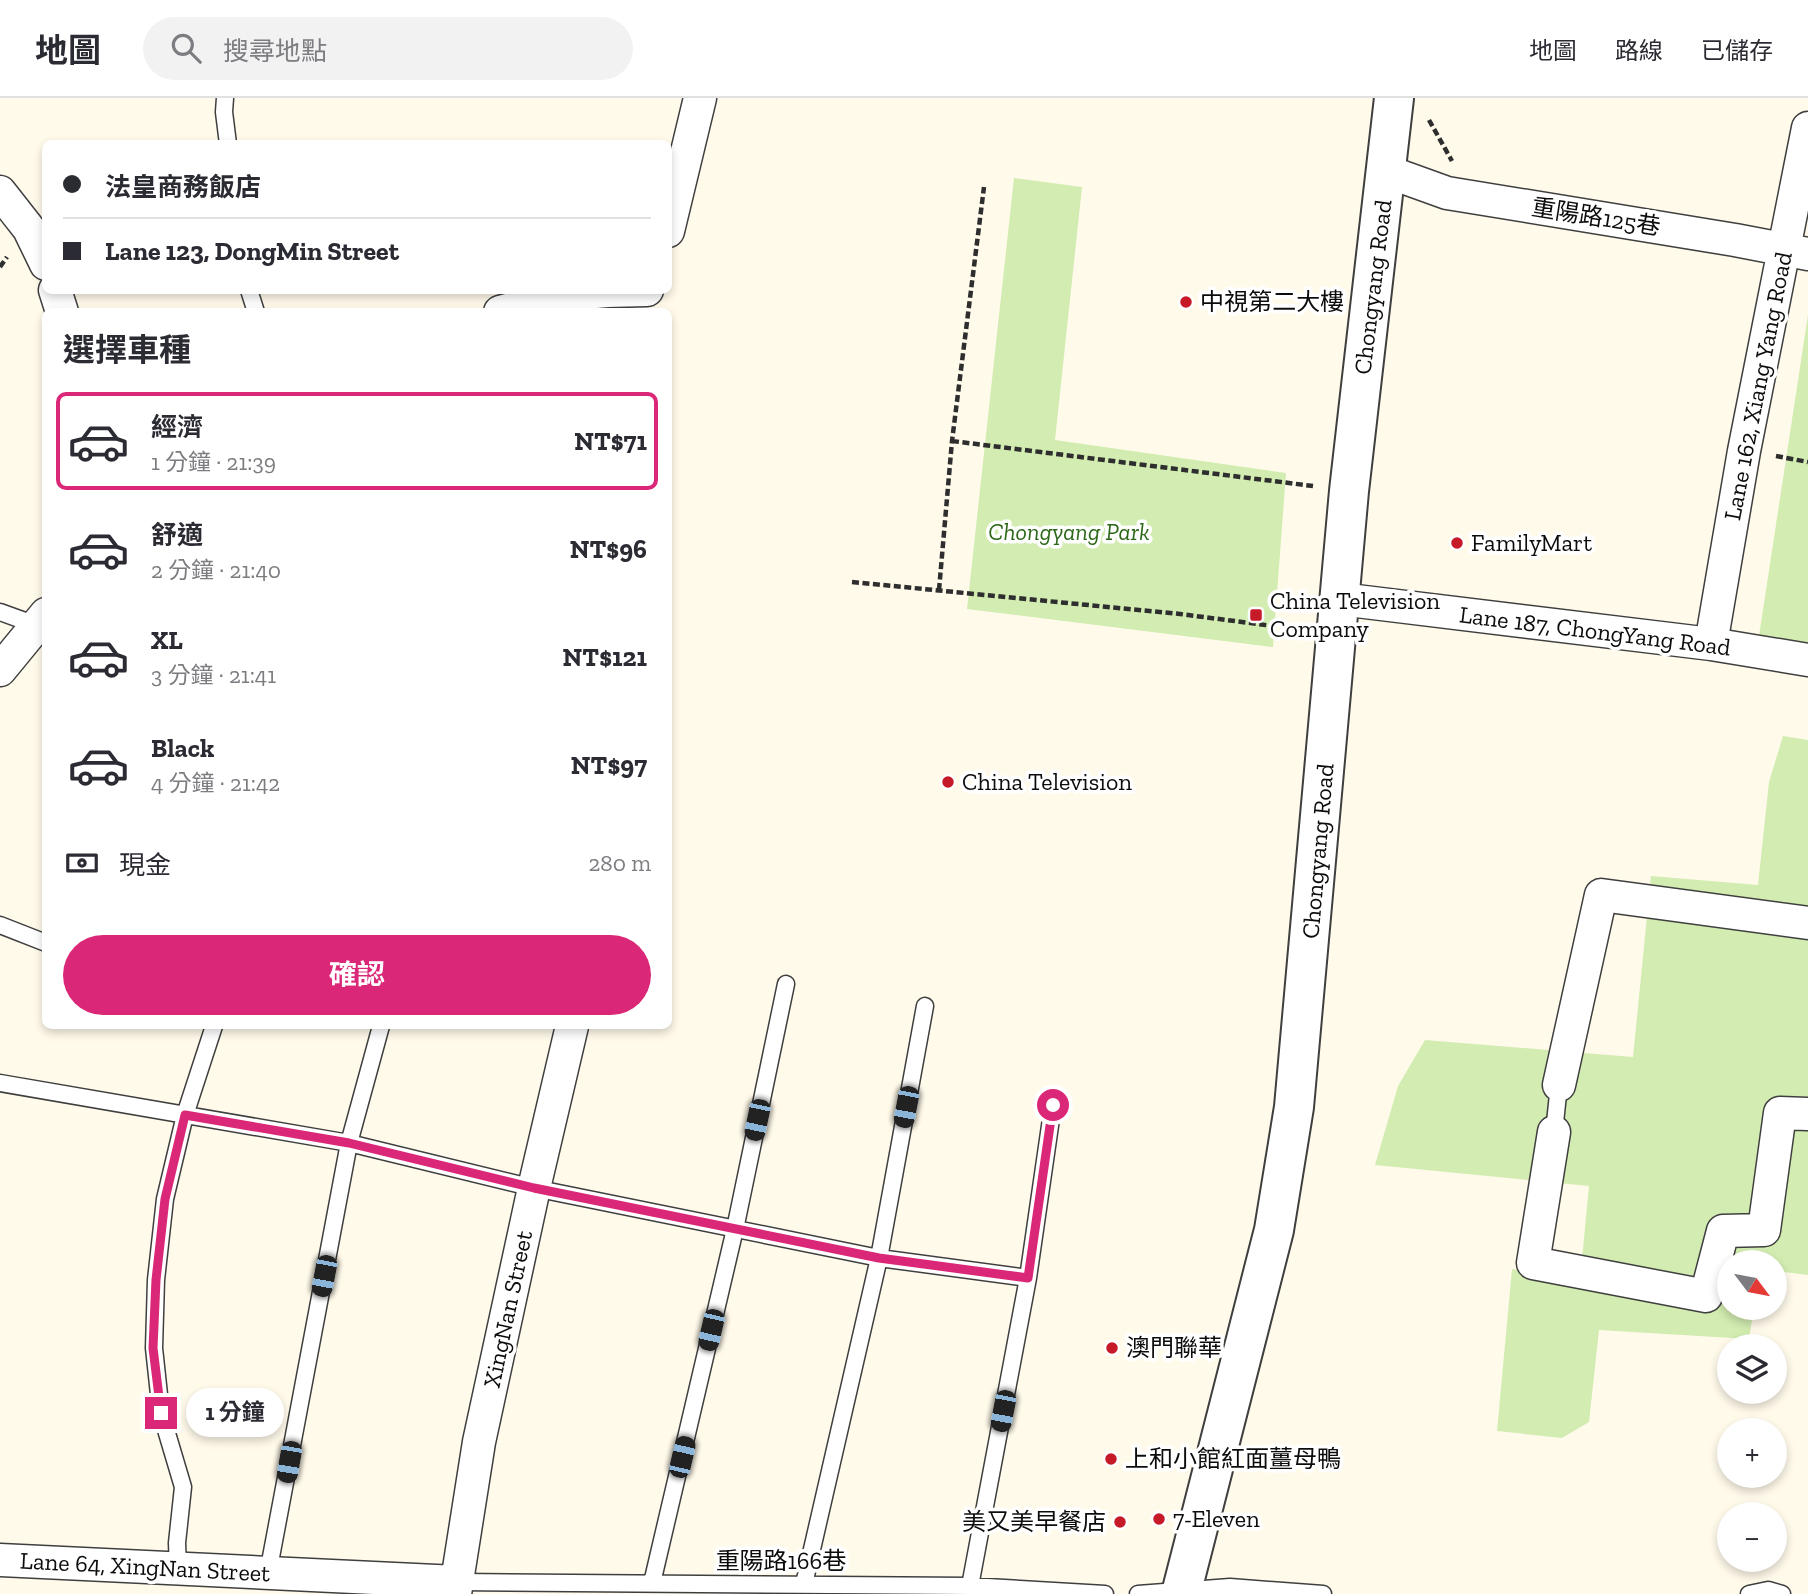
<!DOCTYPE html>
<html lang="zh-TW">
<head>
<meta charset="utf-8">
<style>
  body { margin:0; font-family:"Zilla Slab","Noto Sans TC",serif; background:#f2f2f3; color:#2b2b33; height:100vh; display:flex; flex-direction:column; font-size:26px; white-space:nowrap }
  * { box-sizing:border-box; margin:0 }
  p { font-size:23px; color:#7c7c81 }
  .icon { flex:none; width:38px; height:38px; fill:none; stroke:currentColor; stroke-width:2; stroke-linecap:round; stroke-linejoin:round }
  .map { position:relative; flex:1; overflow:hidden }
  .details { position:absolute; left:42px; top:210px; width:630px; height:721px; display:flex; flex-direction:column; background:#fff; border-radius:10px; box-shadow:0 4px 10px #0003 }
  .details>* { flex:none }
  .banner { position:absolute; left:42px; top:42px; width:630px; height:154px; border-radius:10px; box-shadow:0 4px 10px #0003; display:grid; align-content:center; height:154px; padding:0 21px; background:#fff }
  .needle { width:46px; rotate:122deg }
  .tools { position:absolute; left:1717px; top:1152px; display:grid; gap:14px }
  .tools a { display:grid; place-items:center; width:70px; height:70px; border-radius:50%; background:#fff; box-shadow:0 4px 10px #0003; font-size:35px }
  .end { position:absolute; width:32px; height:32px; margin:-16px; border:9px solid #db2777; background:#fff; box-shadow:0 0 0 4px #fff }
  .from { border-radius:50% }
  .bubble { position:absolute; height:49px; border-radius:24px; background:#fff; box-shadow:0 4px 10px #0003; font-size:23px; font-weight:700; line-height:49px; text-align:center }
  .car { position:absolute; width:21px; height:42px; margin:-21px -10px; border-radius:9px; box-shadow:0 0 5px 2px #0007; background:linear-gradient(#222 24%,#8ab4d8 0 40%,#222 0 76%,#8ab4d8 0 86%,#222 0) }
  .banner b { display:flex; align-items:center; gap:24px; height:66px; font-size:26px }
  .banner b+b { border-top:2px solid #e1e1e2 }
  .banner i { width:18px; height:18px; background:#2b2b33 }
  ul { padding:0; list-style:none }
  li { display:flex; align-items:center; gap:21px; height:98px; margin:0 14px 10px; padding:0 7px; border:4px solid transparent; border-radius:10px }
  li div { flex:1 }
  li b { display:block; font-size:26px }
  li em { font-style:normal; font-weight:700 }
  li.selected { border-color:#db2777 }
  li>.icon { width:63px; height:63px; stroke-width:1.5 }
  h2 { padding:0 21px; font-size:32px; line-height:84px }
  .pay { display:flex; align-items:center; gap:18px; height:77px; padding:0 21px; font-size:26px }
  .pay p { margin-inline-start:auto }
  .primary-button { display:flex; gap:14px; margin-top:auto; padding:14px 21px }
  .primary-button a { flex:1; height:80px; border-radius:42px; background:#db2777; color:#fff; font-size:28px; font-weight:700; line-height:80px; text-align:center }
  header { display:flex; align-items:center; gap:42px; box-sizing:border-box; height:98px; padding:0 35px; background:#fff; border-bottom:2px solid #e1e1e2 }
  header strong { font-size:33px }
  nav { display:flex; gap:38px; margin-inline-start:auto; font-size:24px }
  .search { width:490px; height:63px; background:#f2f2f3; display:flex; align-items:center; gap:18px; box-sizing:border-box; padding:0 24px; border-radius:38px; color:#7c7c81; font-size:26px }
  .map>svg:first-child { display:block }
  .green { fill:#d2ecb1 }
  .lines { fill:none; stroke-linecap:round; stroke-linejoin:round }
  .service-casing { stroke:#3f3f3f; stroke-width:19 }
  .minor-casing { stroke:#3f3f3f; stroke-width:35 }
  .tertiary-casing { stroke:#3f3f3f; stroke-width:42 }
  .path { stroke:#2e2e2e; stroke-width:4.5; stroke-dasharray:7 3.5; stroke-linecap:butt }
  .service { stroke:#fff; stroke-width:16 }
  .minor { stroke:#fff; stroke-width:32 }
  .tertiary { stroke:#fff; stroke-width:38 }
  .route { stroke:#db2777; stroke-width:9 }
  .poi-dot { fill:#c61a29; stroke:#fff; stroke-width:2.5 }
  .labels { text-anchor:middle; stroke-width:7; stroke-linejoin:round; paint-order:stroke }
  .street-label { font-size:24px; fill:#0c0c0c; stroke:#fff }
  .poi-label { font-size:24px; fill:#0c0c0c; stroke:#fff; text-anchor:start }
  .park-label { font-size:24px; font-style:italic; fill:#2c6818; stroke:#fff }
</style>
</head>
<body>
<header>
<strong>地圖</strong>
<div class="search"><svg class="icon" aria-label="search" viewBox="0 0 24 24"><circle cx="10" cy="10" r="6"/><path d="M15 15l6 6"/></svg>搜尋地點</div>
<nav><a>地圖</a><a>路線</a><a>已儲存</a></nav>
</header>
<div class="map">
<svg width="1808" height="1496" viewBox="0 0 1808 1496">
  <rect width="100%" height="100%" fill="#fffaea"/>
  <!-- green -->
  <path class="green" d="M1014,80L1082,89L1055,342L1286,375L1273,549L967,511Z
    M1808,217V557L1757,551Z
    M1783,638L1808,642V1177L1775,1173L1774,1164H1729V1209H1754L1749,1241L1599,1232L1589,1324L1562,1340L1497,1333L1512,1171L1580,1182L1589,1088L1375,1067L1398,988L1425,942L1633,959L1651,778L1758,787L1769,684Z"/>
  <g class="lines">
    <!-- service casing -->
    <g class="service-casing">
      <path id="service" d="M225,0L224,14L228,46
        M249,192L256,214
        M0,514L36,527
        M0,827L46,845
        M0,985L349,1045L534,1090L879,1160L1028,1180
        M1554,1034L1559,987
        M178,1470L177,1445L183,1389L161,1315L154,1250L156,1182L165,1101L185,1017L214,928
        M268,1475L349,1045L381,928
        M457,1484L970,1488L1105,1496
        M652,1485L735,1131L786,886
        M804,1486L879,1160L925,908
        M970,1488L1028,1180L1053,1007
        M1138,1496L1230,1489L1323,1496
        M1749,1496L1768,1492L1782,1496"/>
    </g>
    <!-- minor casing -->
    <g class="minor-casing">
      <path id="minor" d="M1386,73L1447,95L1735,142L1808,156
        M0,94L29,131L46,166
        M668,133L700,0
        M55,192L62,214
        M500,214L562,197L607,193L647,192
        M1340,501L1711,546L1808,562
        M1711,546L1744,353L1808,30
        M0,572L46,516
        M1559,987L1601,797L1808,825
        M1554,1034L1533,1165L1706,1198L1723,1133L1764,1132L1780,1015L1808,1016
        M0,1462L457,1484
        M455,1496L479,1344L534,1090L572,928"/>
    </g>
    <!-- tertiary casing -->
    <g class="tertiary-casing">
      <path id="tertiary" d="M1181,1496L1274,1132L1294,1009L1349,393L1394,0"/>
    </g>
    <!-- path -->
    <path class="path" d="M1429,22L1452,63
      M0,169L7,159
      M952,343L1313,388
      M1776,358L1808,364
      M852,484L1180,516L1273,528
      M939,492L952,343L984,89"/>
    <!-- service -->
    <use href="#service" class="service"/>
    <!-- minor -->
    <use href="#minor" class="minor"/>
    <!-- tertiary -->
    <use href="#tertiary" class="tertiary"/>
  </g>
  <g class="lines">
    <!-- route -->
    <path class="route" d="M161,1315L153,1250L156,1182L165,1101L185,1017L349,1045L534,1090L879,1160L1028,1180L1053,1007"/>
  </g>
  <!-- markers -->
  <g class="poi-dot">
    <circle cx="1186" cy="204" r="7"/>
    <circle cx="1457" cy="445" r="7"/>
    <rect x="1249" y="510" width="14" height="14" rx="3.5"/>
    <circle cx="948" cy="684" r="7"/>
    <circle cx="1112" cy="1250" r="7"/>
    <circle cx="1111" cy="1361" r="7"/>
    <circle cx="1159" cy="1421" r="7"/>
    <circle cx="1120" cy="1424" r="7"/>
  </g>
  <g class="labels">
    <!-- street labels -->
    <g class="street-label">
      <text transform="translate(1596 119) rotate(9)" y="8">重陽路125巷</text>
      <text transform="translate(1373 189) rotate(-83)" y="8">Chongyang Road</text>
      <text transform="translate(1758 288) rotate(-79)" y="8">Lane 162, Xiang Yang Road</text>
      <text transform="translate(1595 533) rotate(7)" y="8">Lane 187, ChongYang Road</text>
      <text transform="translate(1318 753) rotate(-85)" y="8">Chongyang Road</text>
      <text transform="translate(508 1211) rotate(-78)" y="8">XingNan Street</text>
      <text x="781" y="1471">重陽路166巷</text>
      <text transform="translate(145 1469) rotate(3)" y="8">Lane 64, XingNan Street</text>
    </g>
    <!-- poi labels -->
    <g class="poi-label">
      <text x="1200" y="212">中視第二大樓</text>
      <text x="1471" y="453">FamilyMart</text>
      <text x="1270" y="511">China Television<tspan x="1270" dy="28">Company</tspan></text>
      <text x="962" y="692">China Television</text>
      <text x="1126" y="1258">澳門聯華</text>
      <text x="1125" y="1369">上和小館紅面薑母鴨</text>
      <text x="1173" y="1429">7-Eleven</text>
      <text x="1106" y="1432" text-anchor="end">美又美早餐店</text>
    </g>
    <!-- park labels -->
    <g class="park-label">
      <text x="1069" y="442">Chongyang Park</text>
    </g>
  </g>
</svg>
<div class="tools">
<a><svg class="needle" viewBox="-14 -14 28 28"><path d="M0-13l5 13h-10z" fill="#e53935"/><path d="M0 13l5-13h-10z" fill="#7c7c81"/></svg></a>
<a><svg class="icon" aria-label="layers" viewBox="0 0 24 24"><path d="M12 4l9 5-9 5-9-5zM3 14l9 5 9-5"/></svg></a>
<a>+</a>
<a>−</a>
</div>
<i class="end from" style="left:1053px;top:1007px"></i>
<i class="end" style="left:161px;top:1315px"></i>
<div class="bubble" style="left:186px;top:1290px;width:98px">1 分鐘</div>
<i class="car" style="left:906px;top:1009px;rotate:191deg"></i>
<i class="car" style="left:757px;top:1022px;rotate:192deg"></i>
<i class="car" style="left:324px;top:1178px;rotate:191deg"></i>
<i class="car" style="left:711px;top:1232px;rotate:193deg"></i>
<i class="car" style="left:1003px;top:1313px;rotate:191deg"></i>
<i class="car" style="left:682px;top:1359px;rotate:13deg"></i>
<i class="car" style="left:289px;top:1364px;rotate:190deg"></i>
<div class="banner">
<b><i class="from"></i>法皇商務飯店</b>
<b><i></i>Lane 123, DongMin Street</b>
</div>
<section class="details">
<h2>選擇車種</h2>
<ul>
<li class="selected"><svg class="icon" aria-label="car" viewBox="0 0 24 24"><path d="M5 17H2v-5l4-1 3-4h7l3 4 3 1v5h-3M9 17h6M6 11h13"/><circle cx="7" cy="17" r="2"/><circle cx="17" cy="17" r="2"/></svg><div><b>經濟</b><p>1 分鐘 · 21:39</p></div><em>NT$71</em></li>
<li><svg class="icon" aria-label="car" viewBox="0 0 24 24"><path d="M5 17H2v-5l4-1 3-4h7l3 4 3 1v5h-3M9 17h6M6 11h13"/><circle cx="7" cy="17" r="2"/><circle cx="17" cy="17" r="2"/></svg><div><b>舒適</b><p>2 分鐘 · 21:40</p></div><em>NT$96</em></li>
<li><svg class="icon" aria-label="car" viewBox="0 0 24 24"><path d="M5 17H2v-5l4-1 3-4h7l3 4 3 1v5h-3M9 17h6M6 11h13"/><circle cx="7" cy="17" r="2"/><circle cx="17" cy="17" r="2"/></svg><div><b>XL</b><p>3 分鐘 · 21:41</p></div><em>NT$121</em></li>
<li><svg class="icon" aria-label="car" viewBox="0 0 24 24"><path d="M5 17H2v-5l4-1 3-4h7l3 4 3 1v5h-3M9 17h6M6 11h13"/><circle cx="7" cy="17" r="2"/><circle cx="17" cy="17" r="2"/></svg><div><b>Black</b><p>4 分鐘 · 21:42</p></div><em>NT$97</em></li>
</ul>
<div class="pay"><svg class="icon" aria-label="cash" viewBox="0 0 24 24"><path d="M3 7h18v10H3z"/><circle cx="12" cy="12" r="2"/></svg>現金<p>280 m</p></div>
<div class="primary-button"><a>確認</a></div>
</section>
</div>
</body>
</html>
